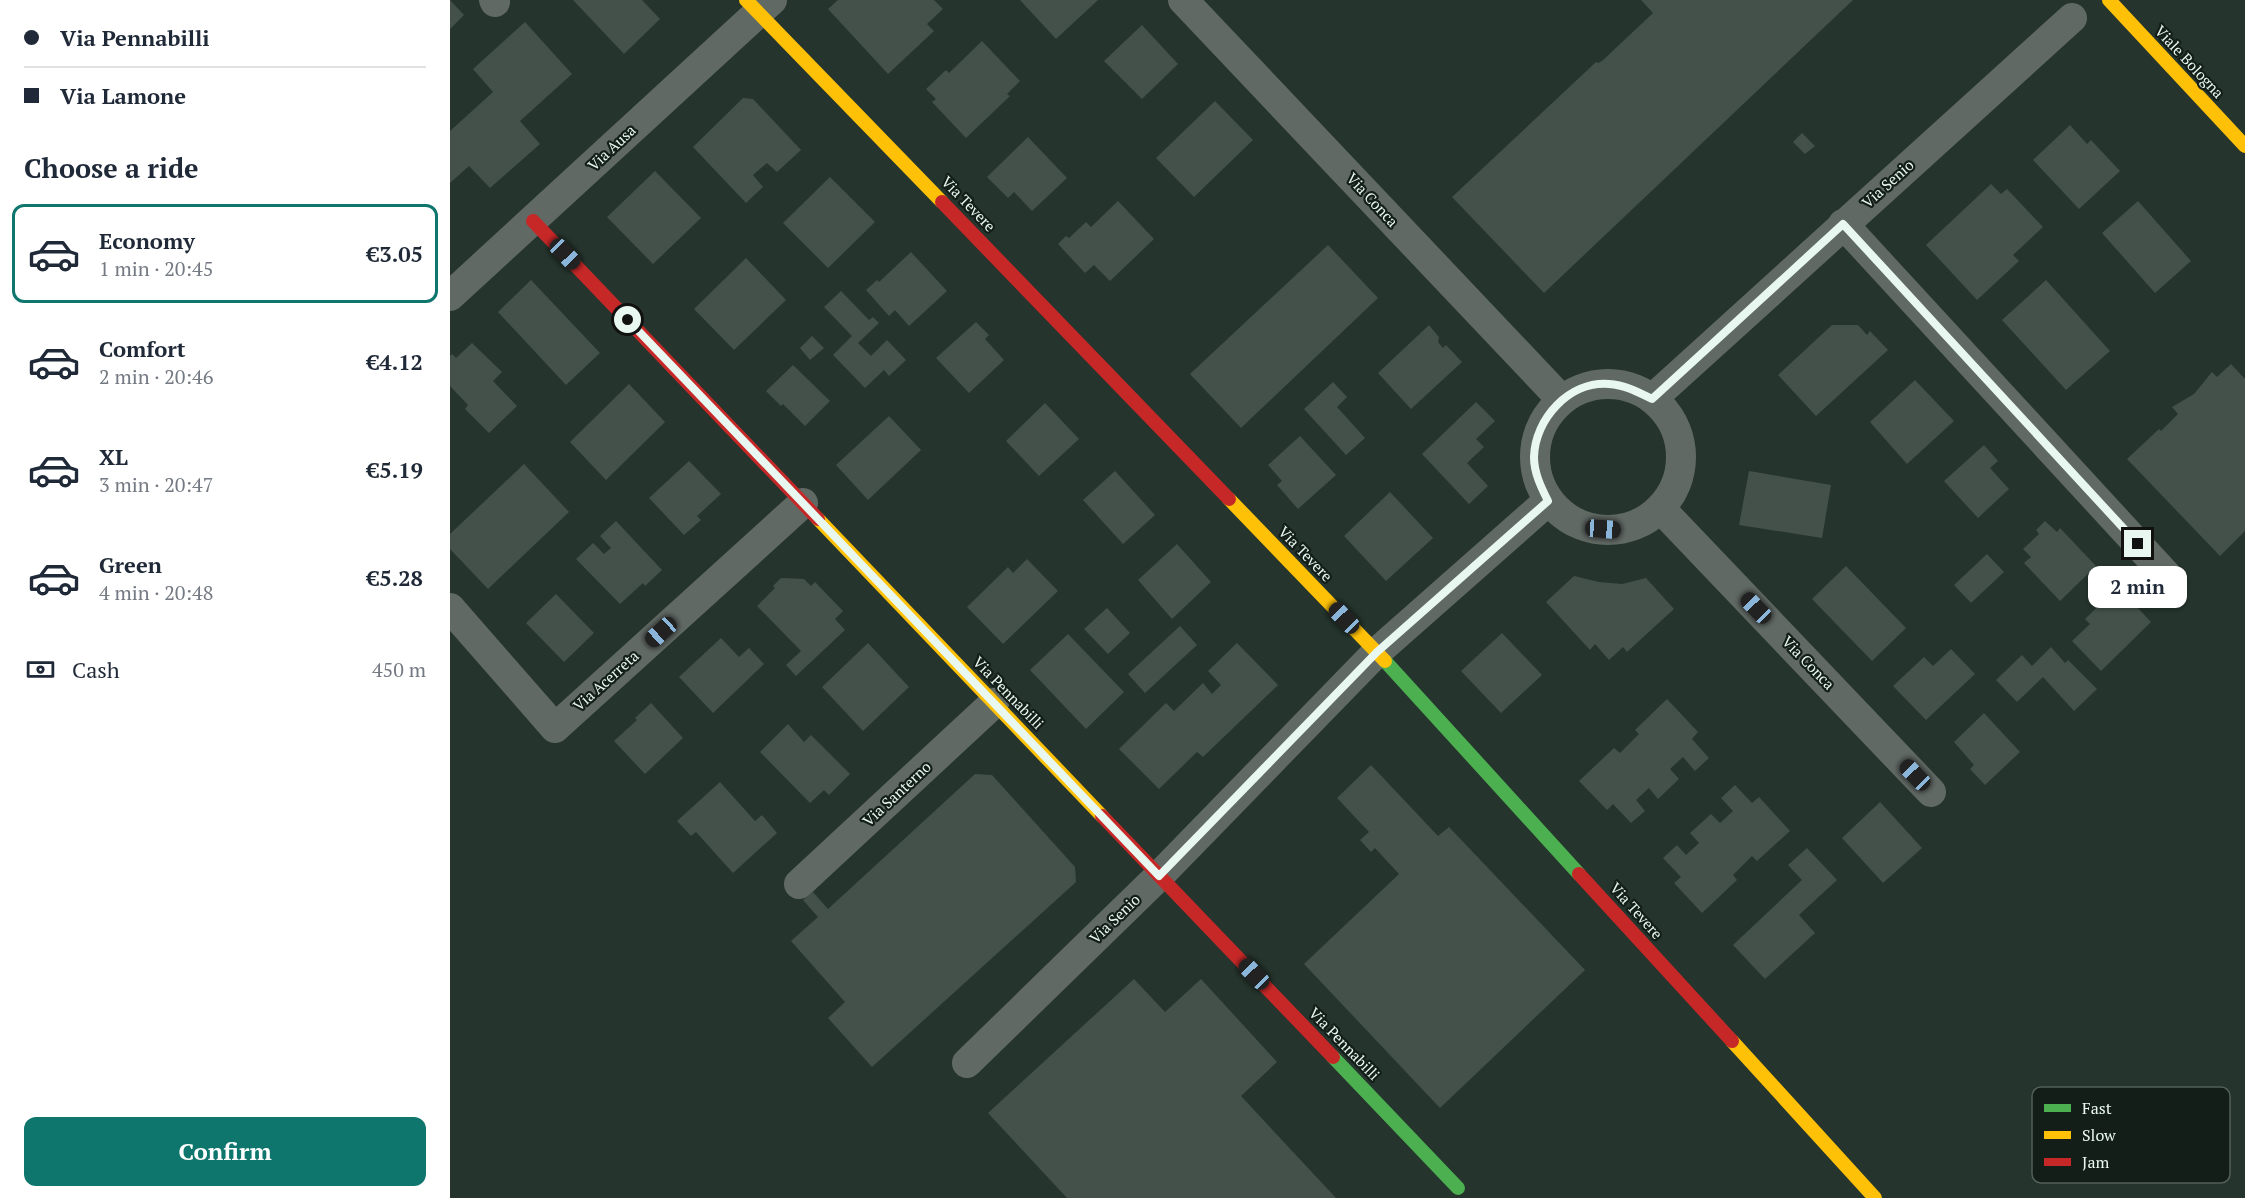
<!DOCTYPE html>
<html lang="en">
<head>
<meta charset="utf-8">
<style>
  body { margin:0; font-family:"PT Serif",serif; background:#f2f2f3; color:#1f2937; height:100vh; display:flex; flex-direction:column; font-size:22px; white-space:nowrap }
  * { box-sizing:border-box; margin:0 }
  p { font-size:20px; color:#747a83 }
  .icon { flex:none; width:33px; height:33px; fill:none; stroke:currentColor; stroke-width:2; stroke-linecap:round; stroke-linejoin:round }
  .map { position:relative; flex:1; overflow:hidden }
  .panel { display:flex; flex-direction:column; background:#fff; width:450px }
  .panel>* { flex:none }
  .hud { display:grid; align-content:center; height:132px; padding:0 24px; background:#fff }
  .end { position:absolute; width:27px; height:27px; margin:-14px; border:8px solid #e8f8f0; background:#111; box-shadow:0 0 0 3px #111 }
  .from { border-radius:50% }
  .bubble { position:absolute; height:42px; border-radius:12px; background:#fff; box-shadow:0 2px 4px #0004; font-size:20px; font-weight:800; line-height:42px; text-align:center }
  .car { position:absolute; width:18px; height:36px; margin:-18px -9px; border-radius:8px; box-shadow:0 0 4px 2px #0007; background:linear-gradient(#222 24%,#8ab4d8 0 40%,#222 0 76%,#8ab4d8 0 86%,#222 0) }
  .hud b { display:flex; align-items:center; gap:21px; height:57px; font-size:22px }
  .hud b+b { border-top:2px solid #e0e1e3 }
  .hud i { width:15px; height:15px; background:#1f2937 }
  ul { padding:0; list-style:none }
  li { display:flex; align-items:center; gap:18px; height:99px; margin:0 12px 9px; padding:0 12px; border:3px solid transparent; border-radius:12px }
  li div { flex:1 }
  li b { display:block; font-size:22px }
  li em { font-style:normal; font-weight:800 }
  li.on { border-color:#0f766e }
  li>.icon { width:54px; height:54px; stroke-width:1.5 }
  h2 { padding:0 24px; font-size:27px; line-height:72px }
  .pay { display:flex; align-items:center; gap:15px; height:66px; padding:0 24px; font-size:22px }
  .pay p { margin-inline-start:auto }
  .cta { display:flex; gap:12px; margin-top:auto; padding:12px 24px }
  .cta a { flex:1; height:69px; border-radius:12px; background:#0f766e; color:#fff; font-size:24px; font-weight:800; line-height:69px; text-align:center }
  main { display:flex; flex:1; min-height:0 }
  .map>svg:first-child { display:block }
  .building { fill:#43514a }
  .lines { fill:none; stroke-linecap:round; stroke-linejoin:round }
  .street { stroke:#616965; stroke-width:30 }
  .fast { stroke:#4caf50; stroke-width:14 }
  .slow { stroke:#ffc107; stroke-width:14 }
  .jam { stroke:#c62828; stroke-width:14 }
  .route { stroke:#e8f8f0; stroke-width:8 }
  .labels { text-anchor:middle; stroke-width:4.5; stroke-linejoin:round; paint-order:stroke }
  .street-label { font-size:15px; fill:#e8f8f0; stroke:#131e19 }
  .key { fill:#131e19; stroke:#535f5a; stroke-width:1.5 }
  .key-label { font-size:16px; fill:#e8f8f0 }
</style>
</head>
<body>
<main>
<section class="panel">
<div class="hud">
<b><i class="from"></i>Via Pennabilli</b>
<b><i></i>Via Lamone</b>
</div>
<h2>Choose a ride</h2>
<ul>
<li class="on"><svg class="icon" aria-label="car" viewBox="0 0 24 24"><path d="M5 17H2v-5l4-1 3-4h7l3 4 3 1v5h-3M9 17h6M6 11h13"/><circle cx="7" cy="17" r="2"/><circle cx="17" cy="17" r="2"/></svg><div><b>Economy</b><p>1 min · 20:45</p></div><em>€3.05</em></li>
<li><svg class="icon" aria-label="car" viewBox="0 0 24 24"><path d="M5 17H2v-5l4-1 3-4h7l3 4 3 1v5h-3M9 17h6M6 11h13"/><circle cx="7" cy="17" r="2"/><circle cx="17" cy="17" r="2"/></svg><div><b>Comfort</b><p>2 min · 20:46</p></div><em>€4.12</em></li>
<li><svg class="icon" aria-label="car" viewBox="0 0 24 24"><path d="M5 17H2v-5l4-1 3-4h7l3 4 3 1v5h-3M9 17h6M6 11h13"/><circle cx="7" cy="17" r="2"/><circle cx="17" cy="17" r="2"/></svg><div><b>XL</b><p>3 min · 20:47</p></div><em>€5.19</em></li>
<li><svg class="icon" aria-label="car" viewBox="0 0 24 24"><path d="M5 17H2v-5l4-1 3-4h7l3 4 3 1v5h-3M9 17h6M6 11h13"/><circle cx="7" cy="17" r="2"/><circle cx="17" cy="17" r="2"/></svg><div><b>Green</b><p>4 min · 20:48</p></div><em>€5.28</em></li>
</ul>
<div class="pay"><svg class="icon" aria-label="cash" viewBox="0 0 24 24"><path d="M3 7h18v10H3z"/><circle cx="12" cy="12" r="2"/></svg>Cash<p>450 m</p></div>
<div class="cta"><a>Confirm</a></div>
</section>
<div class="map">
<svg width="1795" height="1198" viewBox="0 0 1795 1198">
  <rect width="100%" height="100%" fill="#25342d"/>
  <!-- building -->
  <path class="building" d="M0,0L14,15L0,29Z
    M123,0H192L210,19L174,54Z
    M388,0H484L493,9L477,24L484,31L438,74L378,9Z
    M570,0H648L606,39Z
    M1191,0H1403L1094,293L1002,197L1146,62L1148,63L1152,61L1203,13Z
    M75,22L122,74L70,121L90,144L40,188L19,166L0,183V131L43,92L23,69Z
    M692,25L728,64L692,99L654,61Z
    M532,41L570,81L557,94L560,96L516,138L482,102L486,99L476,89L496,70L499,73Z
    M293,98L303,99L351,150L327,172L317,163L303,175L313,187L296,203L243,147Z
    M765,101L803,140L744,197L706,158Z
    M1620,125L1637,144L1641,140L1670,171L1629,209L1583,160Z
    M1352,133L1365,146L1355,154L1343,142Z
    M578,137L617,178L582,211L564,192L558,198L537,177Z
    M205,171L251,218L203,264L157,217Z
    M380,177L425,222L378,268L333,223Z
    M1541,184L1551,194L1557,189L1593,227L1563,255L1569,261L1527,300L1476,245Z
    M668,201L704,239L660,281L644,265L635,273L608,244L616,236L619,238L636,222L641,227Z
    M1688,201L1741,261L1705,293L1652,233Z
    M878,245L928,298L791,428L740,374Z
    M461,252L497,291L459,326L445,310L439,316L416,290L427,280L429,282Z
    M296,258L336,300L284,350L244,309Z
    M81,280L150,353L116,385L48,312Z
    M1596,280L1660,351L1616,390L1552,320Z
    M391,291L419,320L423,317L429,323L408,343L421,356L437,340L456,360L439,376L434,370L415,388L383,355L402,336L374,307Z
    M526,322L539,335L535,339L554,360L519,393L486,358Z
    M979,325L989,337L988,342L993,348L996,345L1012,362L961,409L928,373Z
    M1382,325H1408L1417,335L1420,331L1438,350L1366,416L1328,375Z
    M362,336L374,348L360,360L350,348Z
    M22,343L52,372L43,381L67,406L39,433L15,409L18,405L0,386V356L2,354L6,358Z
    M1781,364L1795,379V531L1770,556L1677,459L1709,429L1711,431L1728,414L1722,407L1744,394L1762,372L1767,377Z
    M343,365L380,401L355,426L333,404L331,406L316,391Z
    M1465,380L1504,421L1457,464L1420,422Z
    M883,382L897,397L887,407L915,438L896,455L854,409Z
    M179,384L215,422L156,480L120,442Z
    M1026,402L1045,421L1026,439L1034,447L1017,463L1038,486L1019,504L972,454Z
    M595,403L629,439L589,476L556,441Z
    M439,416L471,450L418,500L386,465Z
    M850,436L886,475L848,509L827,485L832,481L818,465Z
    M1534,445L1548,461L1540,468L1559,489L1528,518L1494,481Z
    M239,461L271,494L247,516L251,520L234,535L199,498Z
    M74,464L119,512L38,589L0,549V534Z
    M665,471L705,515L673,544L633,500Z
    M1299,471L1381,485L1372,538L1289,525Z
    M940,492L983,538L936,581L894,536Z
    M166,521L212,570L195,586L193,583L170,604L126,559L143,543L154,554L161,548L150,536Z
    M1595,521L1607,532L1610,528L1646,566L1610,601L1574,563L1581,557L1573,549L1589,534L1586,530Z
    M727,544L761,582L722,619L688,580Z
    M1537,554L1554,572L1521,603L1504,585Z
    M577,559L608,591L553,644L517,607L558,567L563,573Z
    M1396,566L1456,628L1422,661L1362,599Z
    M1124,576L1149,582L1172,584L1196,578L1224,609L1177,652L1173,647L1159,660L1145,644L1140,650L1096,602Z
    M331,578L354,579L361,586L365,582L393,611L385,619L395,630L346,676L336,665L351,651L307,606L325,588L323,586Z
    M1668,587L1701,622L1651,671L1622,641L1640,624L1635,619Z
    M106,594L144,633L114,662L76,623Z
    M657,608L680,633L658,654L634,629Z
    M730,626L747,645L695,693L678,674Z
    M1052,633L1092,675L1051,713L1011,671Z
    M618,634L674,692L636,729L580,670Z
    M271,638L289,657L299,648L314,664L263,713L229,677Z
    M418,643L459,687L413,731L372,687Z
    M787,643L828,685L753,757L747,752L709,789L669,749L716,703L724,711L753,683L762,694L771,685L758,671Z
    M1601,647L1615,663L1618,660L1647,689L1624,711L1593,677L1567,702L1546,680L1572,655L1582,666Z
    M1501,649L1525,674L1476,720L1443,686L1474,657L1483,666Z
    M1217,699L1248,732L1242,739L1259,758L1245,771L1233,757L1220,769L1229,779L1208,799L1199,788L1186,800L1195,811L1181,823L1163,804L1157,810L1129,781L1164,748L1170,753L1189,734L1185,730Z
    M201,703L233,738L195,774L164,741L187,720L185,718Z
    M1534,713L1570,752L1535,785L1520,769L1524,765L1504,742Z
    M338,724L354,742L361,735L400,774L379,795L374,790L360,803L310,752Z
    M921,765L988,836L999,827L1135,970L990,1108L854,964L949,874L925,848L921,852L910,840L919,832L887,798Z
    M525,774L542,775L625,867L626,882L422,1067L378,1018L395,1002L341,941L368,917L353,900L363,892L378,909Z
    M270,782L305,821L312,815L327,833L283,873L246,832L241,836L227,821Z
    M1285,785L1302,803L1309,797L1340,831L1307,861L1302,856L1283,875L1287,880L1252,913L1224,883L1231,877L1213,858L1227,845L1236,855L1249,843L1240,833L1261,814L1270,823L1283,811L1271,798Z
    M1430,802L1472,848L1433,883L1392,838Z
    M1357,848L1387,880L1349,915L1365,933L1315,979L1283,945L1352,880L1338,865Z
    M684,979L715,1012L751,979L827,1062L791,1096L886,1198H617L538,1113Z"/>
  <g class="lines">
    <!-- street -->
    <path class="street" d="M44,0L45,2
      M733,0L1112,400
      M1393,224L1719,578
      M0,296L322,0
      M1085 457a73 73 0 1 1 146 0a73 73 0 1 1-146 0Z
      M1202,399L1622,18
      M1210,508L1481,792
      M0,608L105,728L353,503
      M349,884L544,703
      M517,1063L709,876L927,652L1098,501"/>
    <!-- fast -->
    <path class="fast" d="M935,661L1129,874
      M883,1057L1008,1188"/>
    <!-- slow -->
    <path class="slow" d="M296,0L492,202
      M1659,0L1795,146
      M779,499L935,661
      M368,519L652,816
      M1282,1041L1425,1198"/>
    <!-- jam -->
    <path class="jam" d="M492,202L779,499
      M83,221L368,519
      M652,816L883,1057
      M1129,874L1282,1041"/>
  </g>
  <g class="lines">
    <!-- route -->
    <path class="route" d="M178,320L709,876L927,652L1098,501C1091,487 1084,473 1084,457C1085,419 1119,381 1159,384C1175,385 1188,392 1202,399L1393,224L1688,544"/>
  </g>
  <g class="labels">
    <!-- street labels -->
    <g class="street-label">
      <text transform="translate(1739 62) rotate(47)" y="5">Viale Bologna</text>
      <text transform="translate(162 148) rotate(-43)" y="5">Via Ausa</text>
      <text transform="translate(1438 184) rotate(-42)" y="5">Via Senio</text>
      <text transform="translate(922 200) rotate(47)" y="5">Via Conca</text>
      <text transform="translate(518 204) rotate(46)" y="5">Via Tevere</text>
      <text transform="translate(855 554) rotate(46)" y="5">Via Tevere</text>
      <text transform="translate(1358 663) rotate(46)" y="5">Via Conca</text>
      <text transform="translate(156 681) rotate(-42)" y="5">Via Acerreta</text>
      <text transform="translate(558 693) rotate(46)" y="5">Via Pennabilli</text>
      <text transform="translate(447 794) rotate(-43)" y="5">Via Santerno</text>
      <text transform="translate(1186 911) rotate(48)" y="5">Via Tevere</text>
      <text transform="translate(665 919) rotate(-44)" y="5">Via Senio</text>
      <text transform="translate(894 1044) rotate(46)" y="5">Via Pennabilli</text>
    </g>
  </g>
  <!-- legend -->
  <rect x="1582" y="1087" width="198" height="96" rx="9" class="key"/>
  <rect x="1594" y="1104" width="27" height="8" fill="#4caf50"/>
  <rect x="1594" y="1131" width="27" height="8" fill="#ffc107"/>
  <rect x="1594" y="1158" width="27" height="8" fill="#c62828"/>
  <g class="key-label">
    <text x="1632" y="1114">Fast</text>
    <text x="1632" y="1141">Slow</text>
    <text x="1632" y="1168">Jam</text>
  </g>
</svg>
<i class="end from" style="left:178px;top:320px"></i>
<i class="end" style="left:1688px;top:544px"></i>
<div class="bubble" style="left:1638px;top:566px;width:99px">2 min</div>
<i class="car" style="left:115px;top:254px;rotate:136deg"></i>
<i class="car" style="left:1153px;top:529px;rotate:94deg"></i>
<i class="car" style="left:1306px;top:608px;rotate:316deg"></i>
<i class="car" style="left:894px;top:618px;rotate:316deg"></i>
<i class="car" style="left:211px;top:632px;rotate:228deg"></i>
<i class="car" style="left:1465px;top:775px;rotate:316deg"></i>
<i class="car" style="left:804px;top:974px;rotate:316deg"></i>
</div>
</main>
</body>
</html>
